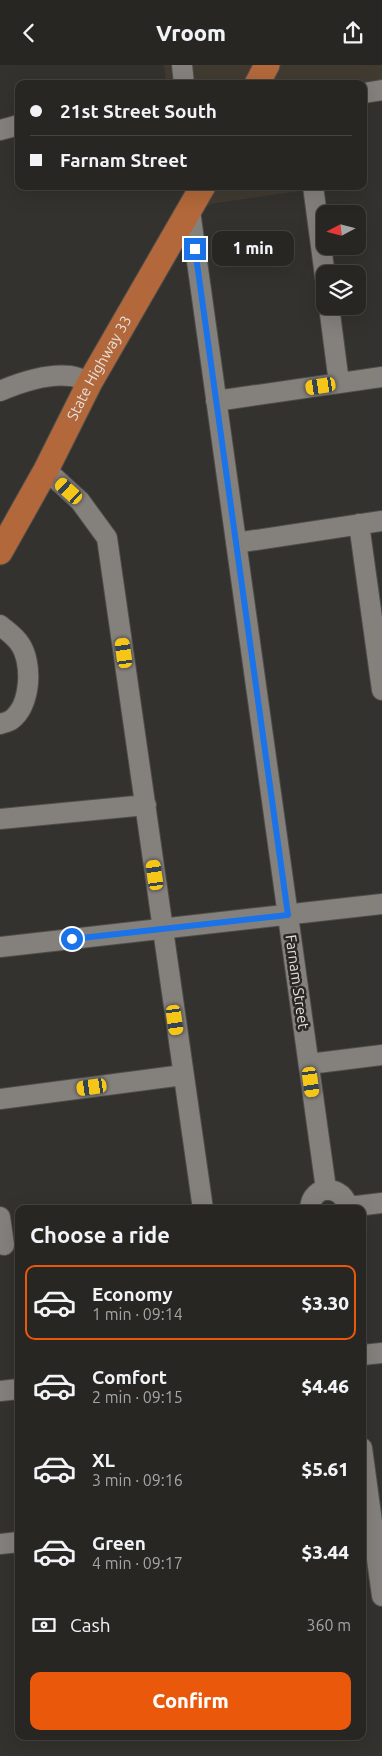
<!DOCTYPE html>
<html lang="en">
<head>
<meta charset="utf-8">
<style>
  body { margin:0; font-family:Ubuntu,sans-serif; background:#2f2e2a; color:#f1f3f6; height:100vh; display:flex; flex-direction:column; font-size:19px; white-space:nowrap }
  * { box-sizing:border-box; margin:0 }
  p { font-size:16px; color:#a4a5a5 }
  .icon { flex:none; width:28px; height:28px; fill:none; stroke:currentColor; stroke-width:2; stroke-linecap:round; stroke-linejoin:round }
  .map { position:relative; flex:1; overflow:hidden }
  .sheet { position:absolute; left:15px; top:1140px; width:351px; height:535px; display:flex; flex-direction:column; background:#272622; border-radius:10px; box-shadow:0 5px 20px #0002,0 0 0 1px #434340 }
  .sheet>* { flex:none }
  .guide { position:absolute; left:15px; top:15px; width:352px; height:110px; border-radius:10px; box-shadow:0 5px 20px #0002,0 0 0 1px #434340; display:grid; align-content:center; height:110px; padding:0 15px; background:#272622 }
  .needle { width:32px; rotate:263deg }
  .buttons { position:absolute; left:316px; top:140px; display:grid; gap:10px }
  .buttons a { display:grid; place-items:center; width:50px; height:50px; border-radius:10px; background:#272622; box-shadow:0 5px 20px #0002,0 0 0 1px #434340; font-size:25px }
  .end { position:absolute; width:22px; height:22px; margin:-11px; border:6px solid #1a73e8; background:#fff; box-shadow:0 0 0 2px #fff }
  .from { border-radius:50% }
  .bubble { position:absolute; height:35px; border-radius:10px; background:#272622; box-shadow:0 5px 20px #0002,0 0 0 1px #434340; font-size:16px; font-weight:800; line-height:35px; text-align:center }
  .car { position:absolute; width:15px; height:30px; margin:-15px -8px; border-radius:6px; box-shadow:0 0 4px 1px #0007; background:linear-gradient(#f5c518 24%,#345 0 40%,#f5c518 0 76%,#345 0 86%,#f5c518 0) }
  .guide b { display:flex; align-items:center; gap:18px; height:48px; font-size:19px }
  .guide b+b { border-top:1px solid #434340 }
  .guide i { width:12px; height:12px; background:#f1f3f6 }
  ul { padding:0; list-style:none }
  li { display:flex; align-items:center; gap:15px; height:75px; margin:0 10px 8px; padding:0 5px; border:2px solid transparent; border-radius:10px }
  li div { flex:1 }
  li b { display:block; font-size:19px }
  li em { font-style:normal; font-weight:800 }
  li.on { border-color:#ea580c }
  li>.icon { width:45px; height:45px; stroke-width:1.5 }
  h2 { padding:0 15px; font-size:22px; line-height:60px }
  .pay { display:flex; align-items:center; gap:12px; height:55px; padding:0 15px; font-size:19px }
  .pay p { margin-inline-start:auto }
  .action { display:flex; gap:10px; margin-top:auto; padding:10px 15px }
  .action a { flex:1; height:58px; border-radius:10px; background:#ea580c; color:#fff; font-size:20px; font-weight:800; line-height:58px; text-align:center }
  header { display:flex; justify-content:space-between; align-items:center; height:65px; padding:0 15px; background:#272622; font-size:22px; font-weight:800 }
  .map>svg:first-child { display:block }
  .built { fill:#403a31 }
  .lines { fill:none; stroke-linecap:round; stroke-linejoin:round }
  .minor-casing { stroke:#504e4b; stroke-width:22 }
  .major-casing { stroke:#504e4b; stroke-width:27 }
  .minor { stroke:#84817d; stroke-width:20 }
  .major { stroke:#b2683a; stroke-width:25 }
  .route { stroke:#1a73e8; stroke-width:6 }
  .labels { text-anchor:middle; stroke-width:5; stroke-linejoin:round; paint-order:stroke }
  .street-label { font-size:15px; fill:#e3e1df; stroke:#2a2825 }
</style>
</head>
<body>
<header><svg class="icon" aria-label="back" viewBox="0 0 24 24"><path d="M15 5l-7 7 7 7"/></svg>Vroom<svg class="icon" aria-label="share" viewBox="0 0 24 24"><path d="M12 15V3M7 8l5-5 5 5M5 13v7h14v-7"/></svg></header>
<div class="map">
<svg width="382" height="1691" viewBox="0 0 382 1691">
  <rect width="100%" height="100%" fill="#34322e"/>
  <!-- built -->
  <path class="built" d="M164,0H382V25L364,19H166Z
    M203,121H313L314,124L216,138L190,146Z"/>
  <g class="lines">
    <!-- minor casing -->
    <g class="minor-casing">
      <path id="minor" d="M182,0L184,19
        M364,28L382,25
        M0,65L19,60
        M313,121L325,211
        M190,146L326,1124
        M329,241L339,318
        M0,326C21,317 48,308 71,311C77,312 84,315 90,317
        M216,336L382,312
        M46,405L80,436L107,473L203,1144
        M359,459L382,625
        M236,478L382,456
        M0,560C7,566 15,571 20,579C33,598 31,641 11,655C8,657 3,658 0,659
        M0,754L146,740
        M0,882L382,839
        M309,999L382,990
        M0,1034L183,1010
        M348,1142L382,1138
        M310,1144C311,1118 345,1119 348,1144
        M0,1152L4,1180
        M362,1290L382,1288
        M0,1326L19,1324
        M362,1383L382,1531
        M0,1479L19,1477"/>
    </g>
    <!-- major casing -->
    <g class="major-casing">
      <g id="major">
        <path d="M257,19L267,0"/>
        <path id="s1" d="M0,487L46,405L90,317L203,121"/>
      </g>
    </g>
    <!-- minor -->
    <use href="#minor" class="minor"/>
    <!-- major -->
    <use href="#major" class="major"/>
  </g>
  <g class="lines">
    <!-- route -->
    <path class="route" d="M72,874L288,850L195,184"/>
  </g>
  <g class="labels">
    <!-- street labels -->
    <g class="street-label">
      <text dy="5" stroke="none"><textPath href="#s1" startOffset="209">State Highway 33</textPath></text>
      <text transform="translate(297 917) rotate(82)" y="5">Farnam Street</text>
    </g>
  </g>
</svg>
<div class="buttons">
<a><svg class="needle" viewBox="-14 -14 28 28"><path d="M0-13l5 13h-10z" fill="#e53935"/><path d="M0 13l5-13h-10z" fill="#a4a5a5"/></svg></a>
<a><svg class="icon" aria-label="layers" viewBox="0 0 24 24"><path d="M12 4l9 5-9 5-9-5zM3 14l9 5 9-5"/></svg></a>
</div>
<i class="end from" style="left:72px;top:874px"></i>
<i class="end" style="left:195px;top:184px"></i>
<div class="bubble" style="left:212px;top:166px;width:82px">1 min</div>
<i class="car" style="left:321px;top:321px;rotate:261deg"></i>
<i class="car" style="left:69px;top:426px;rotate:312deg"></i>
<i class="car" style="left:124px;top:588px;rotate:352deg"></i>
<i class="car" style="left:155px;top:810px;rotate:352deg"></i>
<i class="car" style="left:175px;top:955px;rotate:172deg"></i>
<i class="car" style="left:311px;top:1017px;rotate:172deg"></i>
<i class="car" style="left:92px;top:1022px;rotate:262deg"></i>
<div class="guide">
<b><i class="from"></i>21st Street South</b>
<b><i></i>Farnam Street</b>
</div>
<section class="sheet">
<h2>Choose a ride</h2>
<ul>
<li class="on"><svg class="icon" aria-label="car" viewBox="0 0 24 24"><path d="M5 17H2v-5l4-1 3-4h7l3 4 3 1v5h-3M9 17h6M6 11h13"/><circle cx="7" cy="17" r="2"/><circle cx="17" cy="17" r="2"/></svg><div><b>Economy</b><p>1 min · 09:14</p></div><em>$3.30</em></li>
<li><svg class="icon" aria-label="car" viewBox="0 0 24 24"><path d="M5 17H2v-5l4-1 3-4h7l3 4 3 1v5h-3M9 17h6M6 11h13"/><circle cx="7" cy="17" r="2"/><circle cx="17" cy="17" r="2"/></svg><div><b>Comfort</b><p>2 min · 09:15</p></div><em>$4.46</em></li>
<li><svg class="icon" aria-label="car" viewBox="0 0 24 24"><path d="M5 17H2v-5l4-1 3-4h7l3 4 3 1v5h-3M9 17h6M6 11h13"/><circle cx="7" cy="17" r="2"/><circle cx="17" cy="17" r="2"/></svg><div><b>XL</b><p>3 min · 09:16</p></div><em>$5.61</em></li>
<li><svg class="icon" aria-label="car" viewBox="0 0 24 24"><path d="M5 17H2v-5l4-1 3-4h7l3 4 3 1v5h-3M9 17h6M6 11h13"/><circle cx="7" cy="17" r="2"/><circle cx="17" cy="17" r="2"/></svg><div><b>Green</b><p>4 min · 09:17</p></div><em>$3.44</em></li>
</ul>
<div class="pay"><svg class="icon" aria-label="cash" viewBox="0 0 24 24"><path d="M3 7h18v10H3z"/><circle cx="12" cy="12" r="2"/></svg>Cash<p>360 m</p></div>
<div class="action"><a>Confirm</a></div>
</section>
</div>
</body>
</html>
